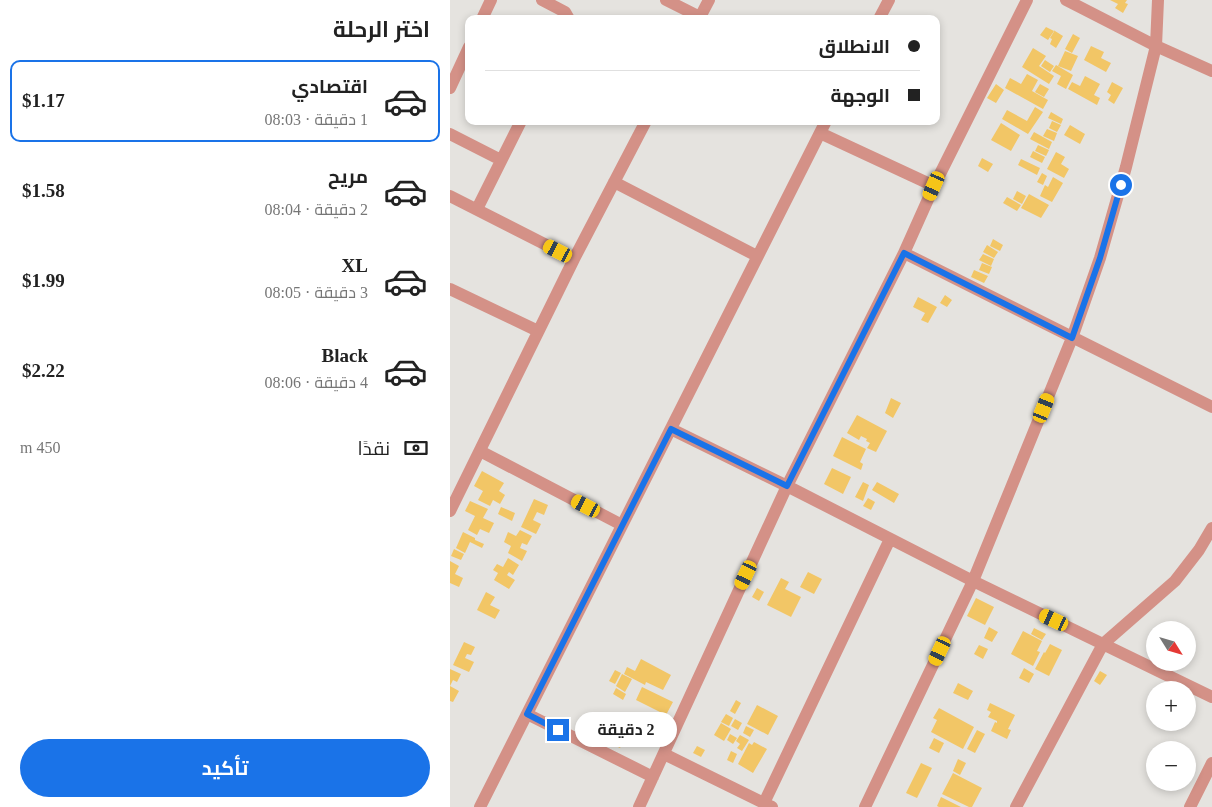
<!DOCTYPE html>
<html lang="ar">
<head>
<meta charset="utf-8">
<style>
  body { margin:0; font-family:"Times New Roman",Cairo,serif; background:#f6f6f6; color:#222; direction:rtl; height:100vh; display:flex; flex-direction:column; font-size:19px; white-space:nowrap }
  * { box-sizing:border-box; margin:0 }
  p { font-size:16px; color:#767676 }
  .icon { flex:none; width:28px; height:28px; fill:none; stroke:currentColor; stroke-width:2; stroke-linecap:round; stroke-linejoin:round }
  .map { position:relative; flex:1; overflow:hidden; direction:ltr }
  .sheet { display:flex; flex-direction:column; background:#fff; width:450px }
  .sheet>* { flex:none }
  .hud { position:absolute; left:15px; top:15px; width:475px; height:110px; border-radius:10px; box-shadow:0 2px 8px #0003; direction:rtl; display:grid; align-content:center; height:110px; padding:0 20px; background:#fff }
  .needle { width:32px; rotate:127deg }
  .buttons { position:absolute; left:696px; top:621px; display:grid; gap:10px }
  .buttons a { display:grid; place-items:center; width:50px; height:50px; border-radius:50%; background:#fff; box-shadow:0 2px 8px #0003; font-size:25px }
  .end { position:absolute; width:22px; height:22px; margin:-11px; border:6px solid #1a73e8; background:#fff; box-shadow:0 0 0 2px #fff }
  .from { border-radius:50% }
  .bubble { position:absolute; height:35px; border-radius:18px; background:#fff; box-shadow:0 2px 8px #0003; font-size:16px; font-weight:700; line-height:35px; text-align:center; direction:rtl }
  .car { position:absolute; width:15px; height:30px; margin:-15px -8px; border-radius:6px; box-shadow:0 0 4px 1px #0007; background:linear-gradient(#f5c518 24%,#345 0 40%,#f5c518 0 76%,#345 0 86%,#f5c518 0) }
  .hud b { display:flex; align-items:center; gap:18px; height:48px; font-size:19px }
  .hud b+b { border-top:1px solid #e0e0e0 }
  .hud i { width:12px; height:12px; background:#222 }
  ul { padding:0; list-style:none }
  li { display:flex; align-items:center; gap:15px; height:82px; margin:0 10px 8px; padding:0 10px; border:2px solid transparent; border-radius:10px }
  li div { flex:1 }
  li b { display:block; font-size:19px }
  li em { font-style:normal; font-weight:700 }
  li.on { border-color:#1a73e8 }
  li>.icon { width:45px; height:45px; stroke-width:1.5 }
  h2 { padding:0 20px; font-size:22px; line-height:60px }
  .pay { display:flex; align-items:center; gap:12px; height:55px; padding:0 20px; font-size:19px }
  .pay p { margin-inline-start:auto }
  .action { display:flex; gap:10px; margin-top:auto; padding:10px 20px }
  .action a { flex:1; height:58px; border-radius:30px; background:#1a73e8; color:#fff; font-size:20px; font-weight:700; line-height:58px; text-align:center }
  main { display:flex; flex:1; min-height:0 }
  .map>svg:first-child { display:block }
  .building { fill:#f2c666 }
  .lines { fill:none; stroke-linecap:round; stroke-linejoin:round }
  .minor { stroke:#d49187; stroke-width:12 }
  .route { stroke:#1a73e8; stroke-width:6 }
</style>
</head>
<body>
<main>
<div class="map">
<svg width="762" height="807" viewBox="0 0 762 807">
  <rect width="100%" height="100%" fill="#e5e3df"/>
  <!-- building -->
  <path class="building" d="M660,0H677L675,3L678,4L673,13L665,8L668,4Z
    M596,27L604,31L598,40L590,35Z
    M605,30V31L613,36L606,48L600,44L602,39L600,38Z
    M623,34L630,38L622,53L615,49Z
    M641,46L654,52L651,58L661,63L656,72L634,60Z
    M583,48L596,56L589,66L604,76L599,84L572,67Z
    M615,51L628,56L621,71L608,66Z
    M595,60L604,66L600,72L591,66Z
    M606,65L623,75L616,89L607,84L611,76L602,71Z
    M577,74L588,80L582,91L598,100L593,109L555,88L560,78L571,84Z
    M635,76L650,84L644,95L650,98L647,105L618,89L622,82L630,86Z
    M662,82L673,88L664,104L658,100L661,95L657,92Z
    M546,84L554,90L546,103L537,98Z
    M590,84L599,89L594,97L585,92Z
    M585,107L593,112L578,134L552,119L557,110L577,121Z
    M601,112L613,119L611,124L598,118Z
    M602,121L611,125L607,132L599,128Z
    M551,123L570,135L561,151L541,140Z
    M620,125L635,134L630,144L614,135Z
    M597,129L607,133L604,141L593,136Z
    M584,132L602,142L599,149L580,139Z
    M588,145L599,150L596,156L585,151Z
    M583,151L595,157L592,163L580,157Z
    M606,152L615,157L611,164L619,169L614,178L597,169Z
    M532,158L543,164L538,172L528,166Z
    M571,159L590,168L587,175L568,165Z
    M592,173L597,176L593,185L587,182Z
    M603,177L613,183L602,202L590,196L595,185L598,187Z
    M567,191L576,196L572,204L563,199Z
    M579,194L599,205L591,218L571,208Z
    M557,197L571,205L567,211L553,203Z
    M543,239L553,245L550,251L540,246Z
    M537,245L548,252L544,258L533,252Z
    M533,254L544,259L541,266L529,260Z
    M532,263L542,267L539,274L529,270Z
    M524,270L538,276L534,283L521,277Z
    M495,295L502,300L497,307L490,303Z
    M468,297L487,307L478,323L471,320L475,313L463,307Z
    M441,398L451,403L443,418L435,413Z
    M407,415L437,431L426,452L417,448L420,443L416,441L417,439L411,436L409,440L397,433Z
    M392,437L416,449L410,462L413,464L411,470L383,456Z
    M382,468L401,477L393,494L374,484Z
    M32,471L54,483L49,491L55,495L50,504L43,500L40,506L28,500L33,491L24,486Z
    M413,482L419,485L413,501L405,497Z
    M427,482L449,494L444,503L422,490Z
    M418,498L425,502L421,510L413,506Z
    M84,499L98,505L94,515L87,512L83,520L91,524L86,534L71,527Z
    M20,501L38,509L33,518L44,523L39,533L30,529L27,535L18,530L25,516L15,511Z
    M51,507L65,513L62,521L48,514Z
    M70,530L82,536L77,545L72,543L70,548L77,551L72,561L58,553L61,546L54,542L58,532L66,536Z
    M13,532L25,538V540L34,544L32,548L20,542L15,553L6,548Z
    M4,549L14,554L11,560L1,556Z
    M58,558L69,565L63,575L59,572L57,575L65,580L59,589L44,580L48,573L43,570L47,564L53,567Z
    M0,561L9,566L5,574L13,578L9,587L0,583Z
    M358,572L372,579L364,594L350,587Z
    M331,578L339,582L335,589L351,597L341,617L317,605Z
    M307,588L314,592L309,601L302,597Z
    M36,592L45,597L40,605L50,610L45,619L27,610Z
    M526,598L544,607L535,625L517,616Z
    M539,627L548,632L542,642L534,638Z
    M584,628L596,634L592,640L581,634Z
    M573,631L592,641L587,651L590,652L583,666L561,654Z
    M14,642L25,647L21,655L17,654L15,658L24,662L19,672L3,665Z
    M600,644L612,650L599,676L585,669L594,652L595,653Z
    M529,645L538,649L533,659L524,654Z
    M191,659L221,675L213,690L196,682L195,685L174,674L177,667L185,671Z
    M574,668L584,674L579,683L569,678Z
    M0,669L11,674L7,682L3,680L0,686Z
    M165,670L171,673L165,684L159,681Z
    M650,671L657,675L650,685L644,681Z
    M172,674L182,679L175,692L166,686Z
    M508,683L523,691L518,700L503,693Z
    M0,686L9,691L3,702L0,701Z
    M192,687L223,702L216,715L186,700Z
    M166,688L176,694L173,700L163,694Z
    M286,700L291,703L285,714L280,711Z
    M540,703L565,715L558,729L561,730L557,739L541,731L545,722L547,723V721L538,717L541,712L537,710Z
    M307,705L328,716L318,735L297,724Z
    M489,708L524,727L513,749L481,732L487,720L483,718Z
    M276,714L283,718L279,726L271,722Z
    M285,719L292,723L288,730L281,726Z
    M271,723L281,729L274,741L264,735Z
    M296,726L304,730L300,737L293,733Z
    M527,730L535,734L525,753L517,749Z
    M162,734L174,740L170,748L158,742Z
    M280,734L287,738L283,744L277,740Z
    M290,735L299,740L292,751L287,748L290,744L286,741Z
    M484,738L494,743L489,753L479,748Z
    M304,742L317,749L303,773L288,764L299,743L302,745Z
    M247,746L255,750L251,757L243,753Z
    M281,751L287,754L283,763L277,760Z
    M508,759L516,763L510,775L503,771Z
    M471,763L482,768L467,798L456,793Z
    M503,773L532,788L522,807H519L492,794Z
    M491,797L511,807H489L487,806Z"/>
  <g class="lines">
    <!-- minor -->
    <path class="minor" d="M92,0L115,12L119,19
      M216,0L250,17
      M616,0L706,46L762,71
      M32,19L41,0
      M249,19L259,0
      M429,19L439,0
      M0,88L19,47
      M370,133L484,186
      M0,134L51,160
      M164,182L307,256
      M0,196L124,259
      M27,209L71,121
      M454,253L762,407
      M0,289L88,331
      M221,429L337,486L523,581L762,697
      M30,451L172,525
      M0,511L124,259L196,121
      M77,714L203,777
      M214,754L322,807
      M314,803L440,539
      M30,807L376,121
      M189,807L337,486L454,253L484,186L577,0
      M415,807L523,581L622,338L650,258L676,167L706,46L708,0
      M566,807L653,644L725,581L749,550L762,528
      M740,807L762,763"/>
  </g>
  <g class="lines">
    <!-- route -->
    <path class="route" d="M108,730L77,714L221,429L337,486L454,253L622,338L650,258L671,185"/>
  </g>
</svg>
<div class="buttons">
<a><svg class="needle" viewBox="-14 -14 28 28"><path d="M0-13l5 13h-10z" fill="#e53935"/><path d="M0 13l5-13h-10z" fill="#767676"/></svg></a>
<a>+</a>
<a>−</a>
</div>
<i class="end from" style="left:671px;top:185px"></i>
<i class="end" style="left:108px;top:730px"></i>
<div class="bubble" style="left:125px;top:712px;width:102px">2 دقيقة</div>
<i class="car" style="left:484px;top:186px;rotate:204deg"></i>
<i class="car" style="left:108px;top:251px;rotate:297deg"></i>
<i class="car" style="left:594px;top:408px;rotate:22deg"></i>
<i class="car" style="left:136px;top:506px;rotate:297deg"></i>
<i class="car" style="left:296px;top:575px;rotate:205deg"></i>
<i class="car" style="left:604px;top:620px;rotate:295deg"></i>
<i class="car" style="left:490px;top:651px;rotate:205deg"></i>
<div class="hud">
<b><i class="from"></i>الانطلاق</b>
<b><i></i>الوجهة</b>
</div>
</div>
<section class="sheet">
<h2>اختر الرحلة</h2>
<ul>
<li class="on"><svg class="icon" aria-label="car" viewBox="0 0 24 24"><path d="M5 17H2v-5l4-1 3-4h7l3 4 3 1v5h-3M9 17h6M6 11h13"/><circle cx="7" cy="17" r="2"/><circle cx="17" cy="17" r="2"/></svg><div><b>اقتصادي</b><p>1 دقيقة · 08:03</p></div><em>$1.17</em></li>
<li><svg class="icon" aria-label="car" viewBox="0 0 24 24"><path d="M5 17H2v-5l4-1 3-4h7l3 4 3 1v5h-3M9 17h6M6 11h13"/><circle cx="7" cy="17" r="2"/><circle cx="17" cy="17" r="2"/></svg><div><b>مريح</b><p>2 دقيقة · 08:04</p></div><em>$1.58</em></li>
<li><svg class="icon" aria-label="car" viewBox="0 0 24 24"><path d="M5 17H2v-5l4-1 3-4h7l3 4 3 1v5h-3M9 17h6M6 11h13"/><circle cx="7" cy="17" r="2"/><circle cx="17" cy="17" r="2"/></svg><div><b>XL</b><p>3 دقيقة · 08:05</p></div><em>$1.99</em></li>
<li><svg class="icon" aria-label="car" viewBox="0 0 24 24"><path d="M5 17H2v-5l4-1 3-4h7l3 4 3 1v5h-3M9 17h6M6 11h13"/><circle cx="7" cy="17" r="2"/><circle cx="17" cy="17" r="2"/></svg><div><b>Black</b><p>4 دقيقة · 08:06</p></div><em>$2.22</em></li>
</ul>
<div class="pay"><svg class="icon" aria-label="cash" viewBox="0 0 24 24"><path d="M3 7h18v10H3z"/><circle cx="12" cy="12" r="2"/></svg>نقدًا<p>450 m</p></div>
<div class="action"><a>تأكيد</a></div>
</section>
</main>
</body>
</html>
